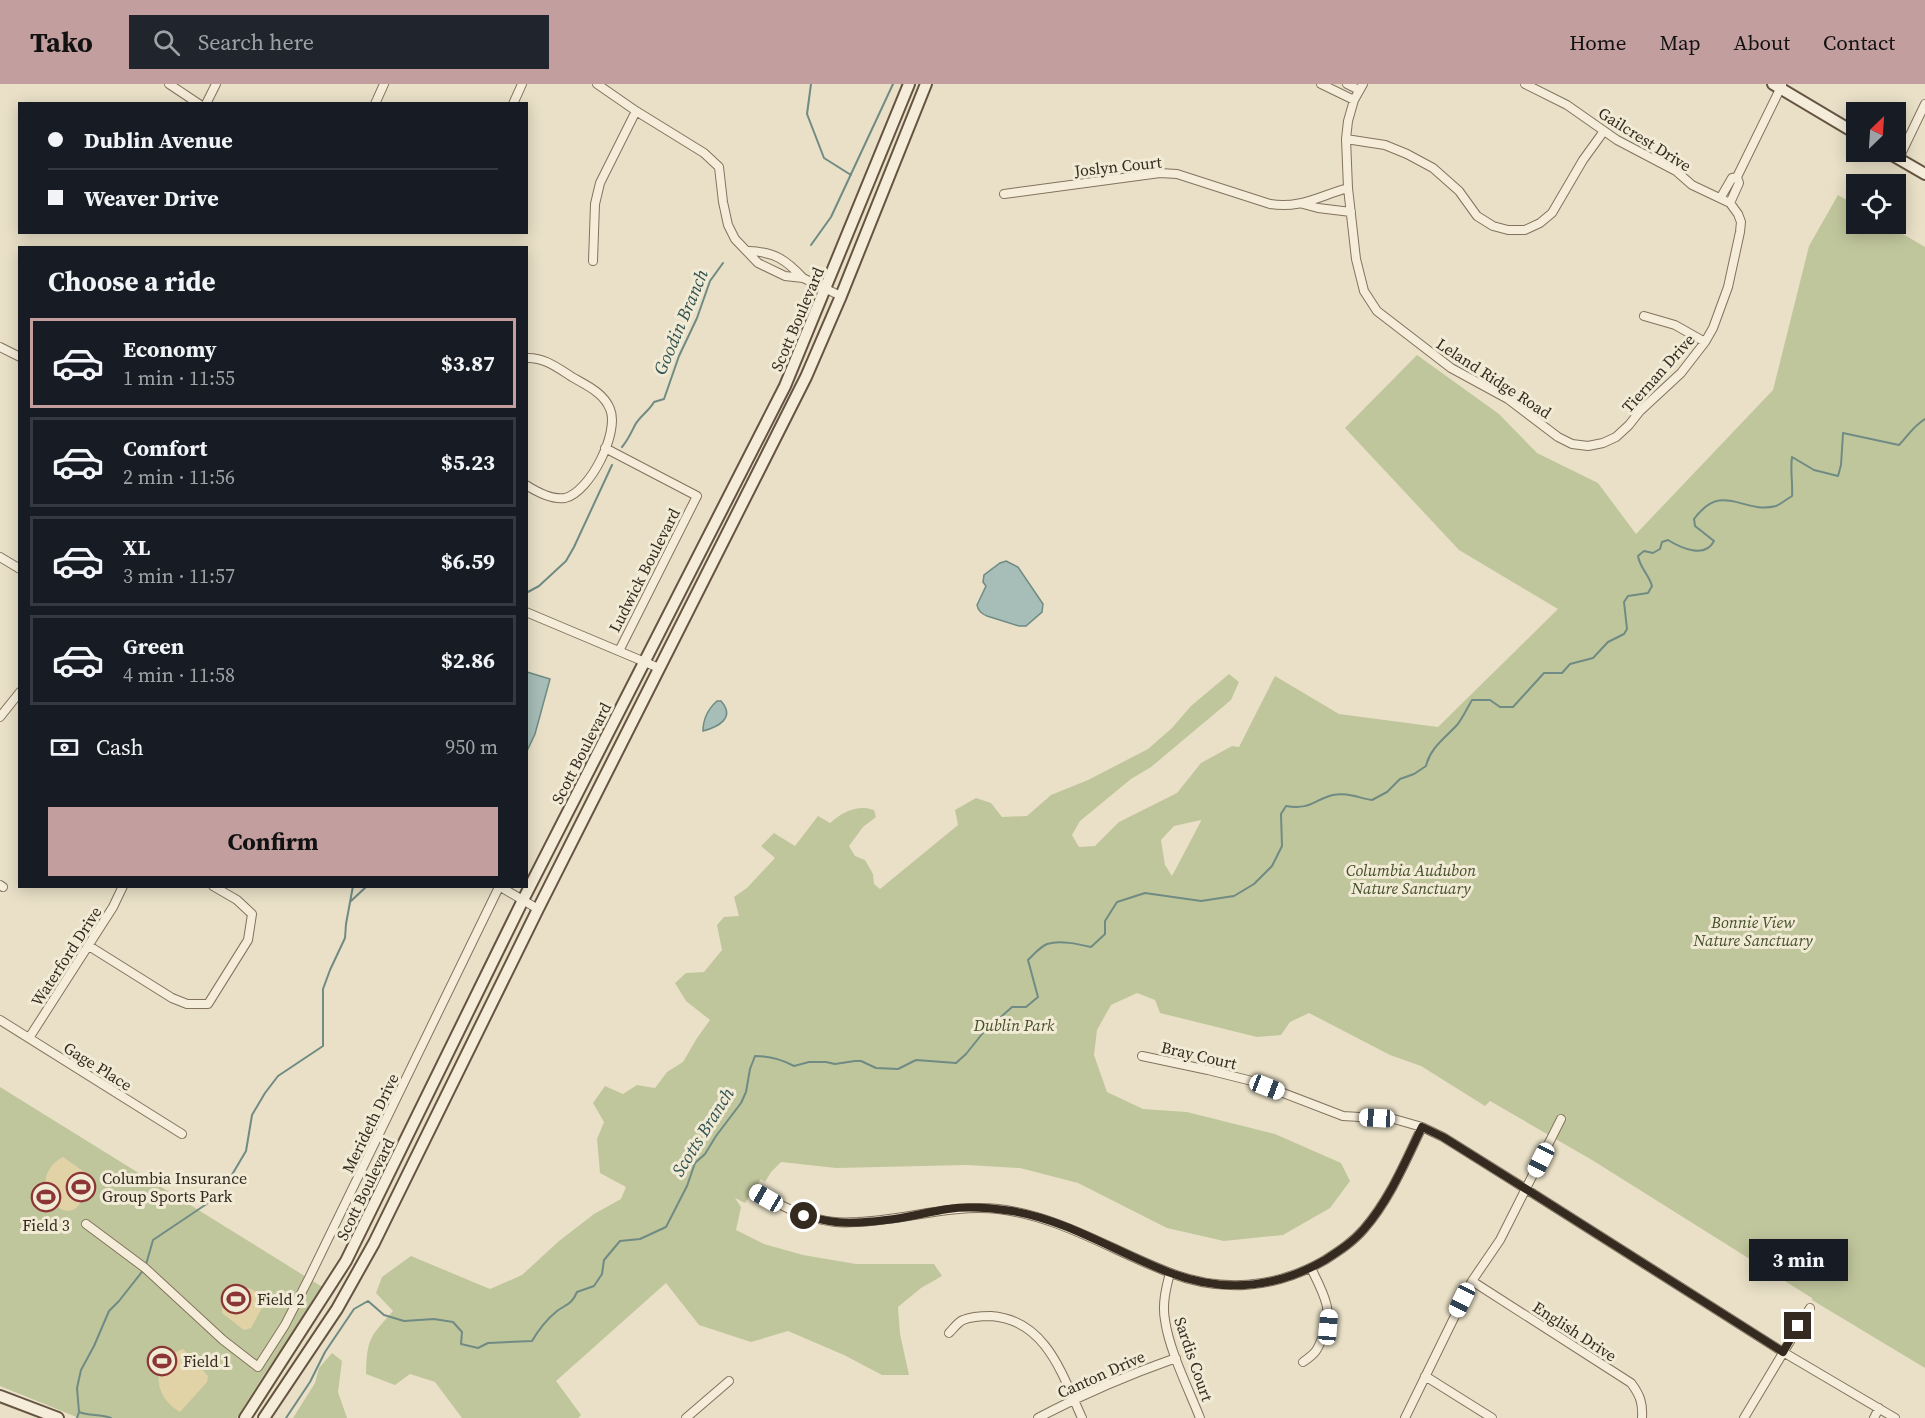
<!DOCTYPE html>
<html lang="en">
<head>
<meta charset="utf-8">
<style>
  body { margin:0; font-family:"Source Serif 4",serif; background:#20242c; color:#f1f3f6; height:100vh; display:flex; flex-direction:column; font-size:22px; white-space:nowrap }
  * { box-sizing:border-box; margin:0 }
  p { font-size:20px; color:#9ea1a6 }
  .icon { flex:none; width:33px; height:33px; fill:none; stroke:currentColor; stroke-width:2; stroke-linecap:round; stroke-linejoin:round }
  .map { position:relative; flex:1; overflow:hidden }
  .drawer { position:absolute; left:18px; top:162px; width:510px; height:642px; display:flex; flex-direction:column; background:#171b24; border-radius:0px; box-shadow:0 3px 15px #0003 }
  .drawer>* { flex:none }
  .top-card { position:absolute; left:18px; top:18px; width:510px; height:132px; border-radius:0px; box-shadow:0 3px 15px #0003; display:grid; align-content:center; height:132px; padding:0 30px; background:#171b24 }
  .needle { width:39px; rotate:25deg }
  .fabs { position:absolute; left:1846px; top:18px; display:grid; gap:12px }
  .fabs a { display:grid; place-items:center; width:60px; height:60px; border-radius:0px; background:#171b24; box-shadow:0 3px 15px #0003; font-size:30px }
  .end { position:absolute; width:27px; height:27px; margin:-14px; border:8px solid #352a20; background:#fff; box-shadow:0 0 0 3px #fff }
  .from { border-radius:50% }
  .bubble { position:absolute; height:42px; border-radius:0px; background:#171b24; box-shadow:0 3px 15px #0003; font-size:20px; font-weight:700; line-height:42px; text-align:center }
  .car { position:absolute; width:18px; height:36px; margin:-18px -9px; border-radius:8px; box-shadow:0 0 4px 2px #0007; background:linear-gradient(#fff 24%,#345 0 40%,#fff 0 76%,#345 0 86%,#fff 0) }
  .top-card b { display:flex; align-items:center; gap:21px; height:57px; font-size:22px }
  .top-card b+b { border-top:2px solid #363941 }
  .top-card i { width:15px; height:15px; background:#f1f3f6 }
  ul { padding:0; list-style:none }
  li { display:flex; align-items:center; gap:18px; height:90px; margin:0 12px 9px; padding:0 18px; border:3px solid #363941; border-radius:0px }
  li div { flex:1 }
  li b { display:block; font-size:22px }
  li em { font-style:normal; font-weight:700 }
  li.current { border-color:#c39e9f }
  li>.icon { width:54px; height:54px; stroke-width:1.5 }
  h2 { padding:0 30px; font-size:27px; line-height:72px }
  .pay { display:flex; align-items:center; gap:15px; height:66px; padding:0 30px; font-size:22px }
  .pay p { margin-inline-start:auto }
  .cta { display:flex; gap:12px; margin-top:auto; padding:12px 30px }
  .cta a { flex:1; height:69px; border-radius:0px; background:#c39e9f; color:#111; font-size:24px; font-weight:700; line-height:69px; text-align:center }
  header { display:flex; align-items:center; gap:36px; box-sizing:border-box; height:84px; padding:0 30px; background:#c39e9f; color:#111 }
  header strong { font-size:28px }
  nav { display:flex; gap:33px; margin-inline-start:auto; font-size:21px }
  .search { width:420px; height:54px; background:#20242c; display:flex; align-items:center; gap:15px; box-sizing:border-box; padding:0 21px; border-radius:0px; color:#9ea1a6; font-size:22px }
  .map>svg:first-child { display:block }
  .green { fill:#c0c69c; fill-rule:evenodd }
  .sand { fill:#e2d3a7 }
  .water { fill:#a7bdb7; stroke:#6f8b84; stroke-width:1.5 }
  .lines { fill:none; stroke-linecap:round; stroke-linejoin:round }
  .stream { stroke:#6f8b84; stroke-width:2 }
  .street-casing { stroke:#83725e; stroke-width:10 }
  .secondary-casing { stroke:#655441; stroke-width:14 }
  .street { stroke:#f5edd9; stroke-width:8 }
  .secondary { stroke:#f5edd9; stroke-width:10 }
  .route { stroke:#352a20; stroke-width:8 }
  .labels { text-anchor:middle; stroke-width:6; stroke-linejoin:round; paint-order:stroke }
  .street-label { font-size:16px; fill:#352a20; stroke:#f1ead5 }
  .park-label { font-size:16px; font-style:italic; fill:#444f29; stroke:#f1ead5 }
  .poi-label { font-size:16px; fill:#352a20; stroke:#f1ead5; text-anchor:start }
  .water-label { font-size:18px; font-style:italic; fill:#315351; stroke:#f1ead5 }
</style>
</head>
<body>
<header>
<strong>Tako</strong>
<div class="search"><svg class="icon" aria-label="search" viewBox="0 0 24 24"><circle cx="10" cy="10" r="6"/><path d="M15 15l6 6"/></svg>Search here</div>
<nav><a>Home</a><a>Map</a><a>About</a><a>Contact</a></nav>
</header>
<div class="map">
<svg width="1925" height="1334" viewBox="0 0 1925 1334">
  <rect width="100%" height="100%" fill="#e9e0c7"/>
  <!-- green -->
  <path class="green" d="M1838,111L1857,122V140H1886L1925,163V1284L1812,1216V1214L1592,1076L1490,1017L1485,1022L1421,982L1390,971L1309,929L1290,938L1281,951L1257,953L1160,929L1155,916L1137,909L1111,921L1097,946L1094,971L1107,1008L1143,1025L1187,1028L1275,1050L1341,1079L1350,1097L1330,1124L1283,1151L1224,1157L1167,1144L1078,1099L1020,1084L967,1081L836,1084L781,1078L771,1088L765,1098L761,1095L745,1119L735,1114L741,1123L736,1146L764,1160L803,1171L856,1180H934L942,1192L921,1204L898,1223L900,1250L909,1291H882L844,1271L788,1247L751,1258L699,1241L666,1199L556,1297L581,1331L578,1334H462L435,1298L410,1290L395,1301L366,1290C367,1254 370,1253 393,1227L376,1209L382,1193L411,1172L490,1205L522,1191L559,1157L594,1130L621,1115L626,1103L600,1089L597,1055L604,1038L593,1019L605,1002L623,1010L637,1001L655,1004L667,988L683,978L697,954L710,936L686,917L675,899L686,889L704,888L722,866L717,841L724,833L739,832L734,813L747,804L775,774L761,762L774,749L795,762L818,732L830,739C842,728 858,720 874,726L876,733L863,743L849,762L855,772L865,776L873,790L874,800L880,805L958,741L955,726L976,714L991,719L1002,733L1027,732L1051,711L1088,696L1148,665L1172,644L1191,622L1229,590L1239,598L1231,616L1151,683L1131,695L1080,737L1072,751L1079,763L1095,762L1119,738L1177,709L1201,679L1232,662L1239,663L1275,592L1339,630L1438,643L1558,525L1459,466L1345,344L1417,271L1499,330L1537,369L1598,399L1636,450L1773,306L1809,162ZM1201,736V737L1172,792L1165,781L1161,756L1174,742Z
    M0,1003L324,1204L263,1292L237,1334H79L0,1302Z
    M332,1269L342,1277L338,1308L347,1334H293L315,1299L319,1284Z"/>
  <!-- sand -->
  <path class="sand" d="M63,1073L90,1092L92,1101C87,1108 82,1119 76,1124C58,1138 25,1094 63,1073Z
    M239,1203C252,1203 259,1208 264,1220L251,1244L244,1246L222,1229C222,1217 229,1208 239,1203Z
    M183,1265L208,1292L207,1298L180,1328C152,1312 150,1277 183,1265Z"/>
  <!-- water -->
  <path class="water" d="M1006,477L1018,483L1043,520L1042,528L1026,542H1019L987,532C982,530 978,527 977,521L986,502L983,498L984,491L1000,479Z
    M527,588L550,595L535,650L527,667Z
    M717,617H721C736,634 718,643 703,647C703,635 708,625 717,617Z"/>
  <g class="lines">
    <!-- stream -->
    <path class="stream" d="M811,0L807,30L824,74L851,91
      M811,161L831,133L893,0
      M622,363C628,356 631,349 635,341C640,332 649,327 654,318L664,315L679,272L697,234L710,197L723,179
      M526,509L539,502L566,477L574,463L612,381
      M351,817L367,802
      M79,1328L77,1304L81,1286L94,1262L109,1227L119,1217L145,1184L153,1156L220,1111L246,1067L252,1031L265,1009L278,992L323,962V905L330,886L345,854L346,840L353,802
      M77,1334L79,1328C89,1332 100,1330 111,1334
      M286,1334L310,1298L325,1268L354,1225L368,1217L384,1231L404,1237L434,1235L453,1238L462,1248L461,1260L478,1264L488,1259L532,1257C539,1245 546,1236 557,1227C567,1220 572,1220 577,1208L594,1202L602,1190L604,1176L620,1157L640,1155L666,1143L687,1102L695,1079L705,1070L716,1052L741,1019L746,1008L750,985L755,972C769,972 781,975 794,982L809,978H826L835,980L855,977H861L876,984L898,985L916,976L956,979L966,970L982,950L1012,923H1026L1038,913L1028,876C1034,870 1040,863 1047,860C1060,856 1078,860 1091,863L1105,850V837L1117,818L1145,809L1201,817L1234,812L1254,800L1272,782L1282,762L1281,730L1286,722C1311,726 1313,716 1333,711C1346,708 1359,714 1372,716L1387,708L1400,695L1414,690L1426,682C1430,664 1445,654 1457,641C1463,634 1467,624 1472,616H1490L1500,623H1513L1544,589H1562L1570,580L1593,574L1608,558L1624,550L1627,545L1624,518L1628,512L1648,509L1652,502C1649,491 1640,484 1638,472L1644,467L1653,469L1660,465L1662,458L1668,456C1681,464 1705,475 1714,457L1695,442L1694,435C1723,396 1743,431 1776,422C1781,420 1787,415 1792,412C1793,399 1790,387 1792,373L1814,386L1838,392L1841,381L1843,349L1899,361C1909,351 1912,343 1925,335"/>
    <!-- street casing -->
    <g class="street-casing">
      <path id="street" d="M169,0L199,20
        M597,0L636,27L704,69L719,83L723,118L728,141L735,155L758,179L785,192L803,194L841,212
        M1321,0L1354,16
        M1347,0L1359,6
        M1363,0L1354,16L1348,37L1346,55L1348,104L1356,175L1364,207L1377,227L1451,284L1508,315L1558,353L1572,360L1588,362L1603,359L1616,353L1629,341L1640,327L1681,289L1705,258L1713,244L1728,203L1740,148L1741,138L1738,130L1730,119L1692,101L1676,87L1617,56L1567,21L1525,0
        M206,20L216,0
        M375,20L384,0
        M513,20L522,0
        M1346,55L1385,61L1407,70L1433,84L1459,107L1477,132L1493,142L1508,146H1525L1540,139L1552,129L1583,76L1604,47
        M1899,74L1925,20
        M1004,110L1160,89L1177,90L1270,120C1300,125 1319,112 1348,104
        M1721,113L1732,94L1737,93L1782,1
        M1730,119L1739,99L1737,93
        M1303,120L1318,124L1351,128
        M749,167C775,168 786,176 803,194
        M593,177L595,120L600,99L636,27
        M1644,232L1675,241L1705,258
        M0,263L20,273
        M526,274C544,273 558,284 572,293C586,301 604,309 610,325C620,348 590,408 565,414C552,416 537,408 526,401
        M605,364L697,412L619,567
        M0,473L20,485
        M526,528L659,584
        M0,633L20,608
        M0,801L3,803
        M499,802L538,825
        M89,862L172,914L187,920H208L248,856L252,830L237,816L213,802
        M0,936L182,1050
        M29,954L113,823L123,802
        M1142,972L1208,986L1252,997L1343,1032L1394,1035L1422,1043L1443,1053L1526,1105L1783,1268L1895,1334
        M755,1107C781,1122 806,1135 835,1138C843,1139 850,1138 858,1138C905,1136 951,1120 998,1125C1059,1132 1111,1166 1168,1188C1221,1209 1275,1205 1325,1176C1339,1167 1353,1158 1364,1145C1390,1115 1405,1078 1422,1043
        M86,1140L145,1184L223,1256L258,1283L285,1241L309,1194L499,803
        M1170,1189C1166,1204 1162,1220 1165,1236C1169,1266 1189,1306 1200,1334
        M1472,1197L1631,1299C1640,1311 1643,1319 1642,1334
        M949,1249C953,1245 958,1238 963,1236C970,1233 983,1232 991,1232C1046,1236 1062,1290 1082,1334
        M1303,1278C1316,1269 1317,1267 1323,1252C1335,1227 1322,1207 1311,1184
        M1425,1292L1492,1334
        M686,1334L729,1297
        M1038,1334C1083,1310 1128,1291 1176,1274
        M1405,1334L1472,1197L1500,1156L1561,1035
        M1744,1334L1810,1224
        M1874,1334L1879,1324"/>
    </g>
    <!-- secondary casing -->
    <g class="secondary-casing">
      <path id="secondary" d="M1773,0L1857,50
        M1887,68L1925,90
        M0,1312L58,1334
        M245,1334L346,1177L523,816L785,302L909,0
        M264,1334L337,1225L374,1159L538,825L806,293L841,212L926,0"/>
    </g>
    <!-- street -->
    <use href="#street" class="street"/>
    <!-- secondary -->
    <use href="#secondary" class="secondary"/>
  </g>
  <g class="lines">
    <!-- route -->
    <path class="route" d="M804,1132C815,1134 825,1137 836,1138C851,1140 870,1138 886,1136C907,1134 927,1128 948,1125C969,1122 991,1124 1012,1127C1067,1136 1116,1168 1168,1188C1222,1209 1275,1205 1325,1176C1339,1167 1353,1158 1364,1145C1390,1115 1405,1078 1422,1043L1443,1053L1526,1105L1783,1268L1798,1242"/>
  </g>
  <!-- icons -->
  <defs>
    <g id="stadium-ring" transform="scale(1.5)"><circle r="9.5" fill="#f1ead5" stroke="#8b3635" stroke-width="1.5"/><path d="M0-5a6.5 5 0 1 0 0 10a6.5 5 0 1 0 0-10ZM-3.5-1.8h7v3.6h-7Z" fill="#8b3635"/></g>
  </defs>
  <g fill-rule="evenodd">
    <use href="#stadium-ring" x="81" y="1103"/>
    <use href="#stadium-ring" x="46" y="1113"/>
    <use href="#stadium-ring" x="236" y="1215"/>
    <use href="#stadium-ring" x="162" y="1277"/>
  </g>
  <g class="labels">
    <!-- street labels -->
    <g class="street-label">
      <text transform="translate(1645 55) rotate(32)" y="6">Gailcrest Drive</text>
      <text transform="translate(1118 82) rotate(-6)" y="6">Joslyn Court</text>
      <text transform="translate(797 235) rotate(-67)" y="6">Scott Boulevard</text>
      <text transform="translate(1658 289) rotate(-48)" y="6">Tiernan Drive</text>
      <text transform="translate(1494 294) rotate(33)" y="6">Leland Ridge Road</text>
      <text transform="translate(644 486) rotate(-63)" y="6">Ludwick Boulevard</text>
      <text transform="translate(581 669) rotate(-63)" y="6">Scott Boulevard</text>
      <text transform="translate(66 872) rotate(-57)" y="6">Waterford Drive</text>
      <text transform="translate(1199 971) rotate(13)" y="6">Bray Court</text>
      <text transform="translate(98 982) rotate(32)" y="6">Gage Place</text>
      <text transform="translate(370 1039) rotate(-64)" y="6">Merideth Drive</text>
      <text transform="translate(365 1105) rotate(-64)" y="6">Scott Boulevard</text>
      <text transform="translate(1575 1247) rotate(33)" y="6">English Drive</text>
      <text transform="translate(1194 1275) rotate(71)" y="6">Sardis Court</text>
      <text transform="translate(1101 1290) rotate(-24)" y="6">Canton Drive</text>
    </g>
    <!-- park labels -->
    <g class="park-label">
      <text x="1411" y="792">Columbia Audubon<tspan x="1411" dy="18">Nature Sanctuary</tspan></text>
      <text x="1753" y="844">Bonnie View<tspan x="1753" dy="18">Nature Sanctuary</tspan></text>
      <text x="1014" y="947">Dublin Park</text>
    </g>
    <!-- poi labels -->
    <g class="poi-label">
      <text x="102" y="1100">Columbia Insurance<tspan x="102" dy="18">Group Sports Park</tspan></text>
      <text x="46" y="1147" text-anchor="middle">Field 3</text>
      <text x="257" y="1221">Field 2</text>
      <text x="183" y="1283">Field 1</text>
    </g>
    <!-- water labels -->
    <g class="water-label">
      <text transform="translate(681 238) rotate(-67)" y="6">Goodin Branch</text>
      <text transform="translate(703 1048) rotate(-58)" y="6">Scotts Branch</text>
    </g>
  </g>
</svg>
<div class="fabs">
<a><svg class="needle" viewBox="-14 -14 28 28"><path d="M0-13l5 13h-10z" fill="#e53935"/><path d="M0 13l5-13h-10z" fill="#9ea1a6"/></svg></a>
<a><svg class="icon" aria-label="locate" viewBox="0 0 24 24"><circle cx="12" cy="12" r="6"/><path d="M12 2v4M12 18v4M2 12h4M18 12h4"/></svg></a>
</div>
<i class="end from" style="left:804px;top:1132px"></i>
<i class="end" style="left:1798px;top:1242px"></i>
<div class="bubble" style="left:1749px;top:1155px;width:99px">3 min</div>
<i class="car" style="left:1267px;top:1003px;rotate:111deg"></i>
<i class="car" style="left:1377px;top:1034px;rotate:273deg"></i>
<i class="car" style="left:1541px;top:1076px;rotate:207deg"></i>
<i class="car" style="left:766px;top:1114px;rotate:300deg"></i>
<i class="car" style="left:1462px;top:1216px;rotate:206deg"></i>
<i class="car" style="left:1328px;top:1243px;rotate:5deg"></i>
<div class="top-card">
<b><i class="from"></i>Dublin Avenue</b>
<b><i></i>Weaver Drive</b>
</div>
<section class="drawer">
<h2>Choose a ride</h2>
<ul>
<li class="current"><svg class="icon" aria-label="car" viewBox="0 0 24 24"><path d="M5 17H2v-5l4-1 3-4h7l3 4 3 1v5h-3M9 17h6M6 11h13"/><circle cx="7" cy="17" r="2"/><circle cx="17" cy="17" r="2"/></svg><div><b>Economy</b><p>1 min · 11:55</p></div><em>$3.87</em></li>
<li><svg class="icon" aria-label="car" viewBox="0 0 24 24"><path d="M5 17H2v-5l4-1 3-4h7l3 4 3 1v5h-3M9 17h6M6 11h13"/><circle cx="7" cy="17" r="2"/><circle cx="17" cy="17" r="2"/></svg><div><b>Comfort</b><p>2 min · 11:56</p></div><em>$5.23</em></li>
<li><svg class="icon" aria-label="car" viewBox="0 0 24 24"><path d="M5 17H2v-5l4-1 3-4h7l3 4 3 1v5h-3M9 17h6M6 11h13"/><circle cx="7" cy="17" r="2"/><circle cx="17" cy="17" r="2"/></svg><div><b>XL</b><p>3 min · 11:57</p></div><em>$6.59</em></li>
<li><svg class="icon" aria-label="car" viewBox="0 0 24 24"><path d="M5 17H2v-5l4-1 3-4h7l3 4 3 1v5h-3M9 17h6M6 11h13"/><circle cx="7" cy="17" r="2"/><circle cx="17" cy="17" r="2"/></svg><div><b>Green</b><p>4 min · 11:58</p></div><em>$2.86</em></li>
</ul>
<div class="pay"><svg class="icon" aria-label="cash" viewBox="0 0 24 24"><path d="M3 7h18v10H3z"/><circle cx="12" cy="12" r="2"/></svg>Cash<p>950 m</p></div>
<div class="cta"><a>Confirm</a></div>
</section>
</div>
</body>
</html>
